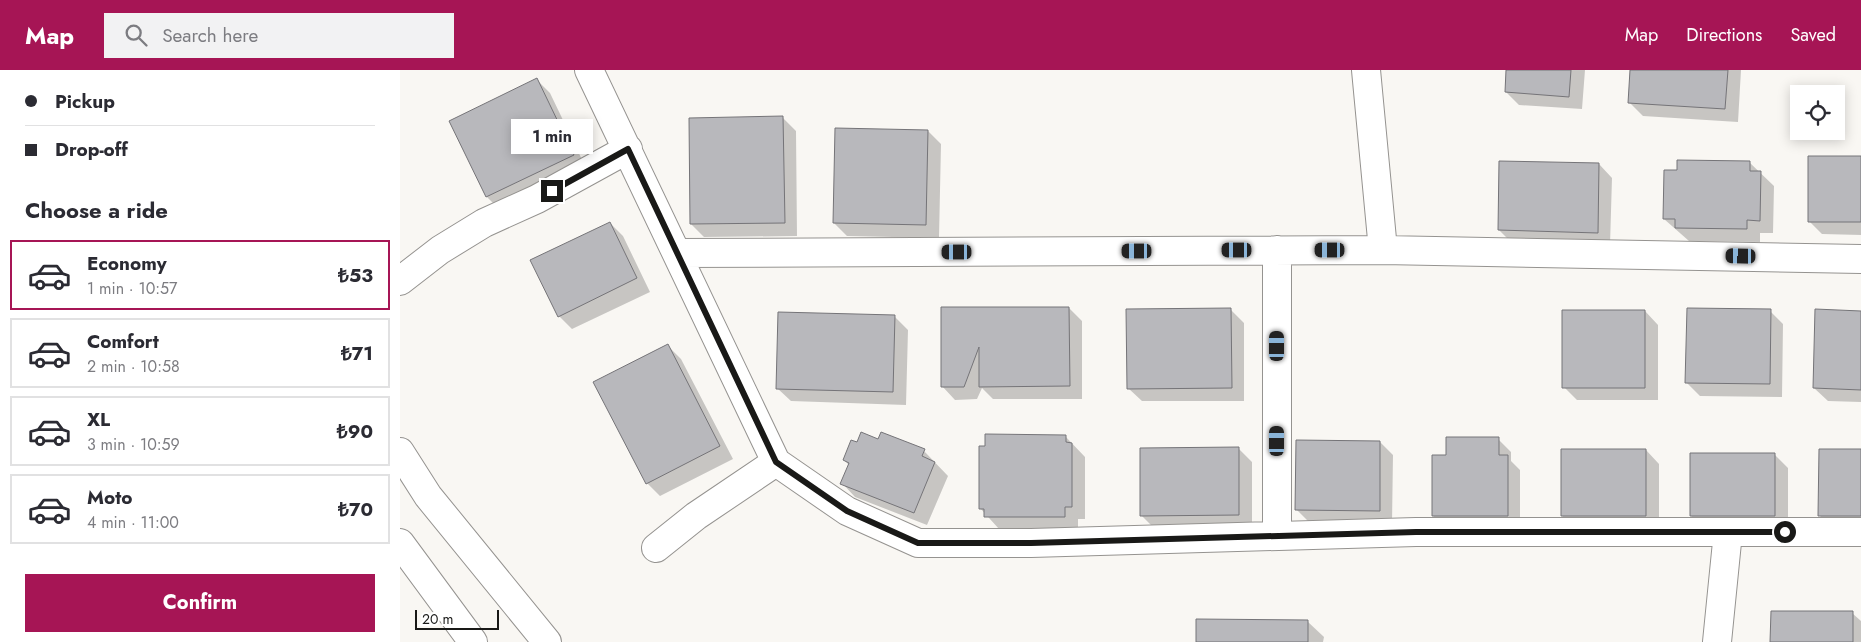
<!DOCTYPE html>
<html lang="en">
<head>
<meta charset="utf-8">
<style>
  body { margin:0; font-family:Jost,sans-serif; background:#f2f2f3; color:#2b2b33; height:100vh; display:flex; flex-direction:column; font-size:19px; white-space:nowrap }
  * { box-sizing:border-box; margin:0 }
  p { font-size:16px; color:#7c7c81 }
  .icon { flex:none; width:28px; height:28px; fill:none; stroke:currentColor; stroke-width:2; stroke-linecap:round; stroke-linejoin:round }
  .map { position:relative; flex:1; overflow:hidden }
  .drawer { display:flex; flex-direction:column; background:#fff; width:400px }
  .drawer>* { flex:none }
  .banner { display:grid; align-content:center; height:110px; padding:0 25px; background:#fff }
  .tools { position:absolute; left:1390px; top:15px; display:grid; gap:10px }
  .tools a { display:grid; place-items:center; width:55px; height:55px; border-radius:0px; background:#fff; box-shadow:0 2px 12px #0003; font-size:25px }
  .scale { position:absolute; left:15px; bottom:12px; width:84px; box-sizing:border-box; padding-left:5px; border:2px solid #191917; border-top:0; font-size:14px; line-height:18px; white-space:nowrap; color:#191917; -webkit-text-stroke:4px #fff; paint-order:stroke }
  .end { position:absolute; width:22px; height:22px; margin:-11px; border:6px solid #191917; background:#fff; box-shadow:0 0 0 2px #fff }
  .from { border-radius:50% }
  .bubble { position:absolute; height:35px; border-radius:0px; background:#fff; box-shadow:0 2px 12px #0003; font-size:16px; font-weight:700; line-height:35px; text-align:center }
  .car { position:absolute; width:15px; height:30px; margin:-15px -8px; border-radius:6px; box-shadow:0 0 4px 1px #0007; background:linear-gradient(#222 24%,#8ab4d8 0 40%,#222 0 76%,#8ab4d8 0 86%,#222 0) }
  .banner b { display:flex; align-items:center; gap:18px; height:48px; font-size:19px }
  .banner b+b { border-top:1px solid #e1e1e2 }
  .banner i { width:12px; height:12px; background:#2b2b33 }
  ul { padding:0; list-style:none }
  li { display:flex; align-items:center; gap:15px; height:70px; margin:0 10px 8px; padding:0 15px; border:2px solid #e1e1e2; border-radius:0px }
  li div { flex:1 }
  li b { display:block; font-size:19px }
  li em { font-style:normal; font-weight:700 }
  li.current { border-color:#a61555 }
  li>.icon { width:45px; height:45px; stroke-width:1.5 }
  h2 { padding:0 25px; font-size:22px; line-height:60px }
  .button { display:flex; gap:10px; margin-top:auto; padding:10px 25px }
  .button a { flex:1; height:58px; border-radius:0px; background:#a61555; color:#fff; font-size:20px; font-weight:700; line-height:58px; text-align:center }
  header { display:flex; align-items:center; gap:30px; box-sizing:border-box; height:70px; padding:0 25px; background:#a61555; color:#fff }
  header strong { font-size:24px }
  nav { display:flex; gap:28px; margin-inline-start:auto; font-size:18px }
  .search { width:350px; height:45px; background:#f2f2f3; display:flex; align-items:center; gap:12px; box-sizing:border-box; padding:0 18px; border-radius:0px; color:#7c7c81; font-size:19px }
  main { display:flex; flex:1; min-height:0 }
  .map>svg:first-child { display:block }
  .shadow { fill:#0003 }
  .building { fill:#b8b8bc; stroke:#757478 }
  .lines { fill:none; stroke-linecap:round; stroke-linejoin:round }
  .minor-casing { stroke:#959390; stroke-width:30 }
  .secondary-casing { stroke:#959390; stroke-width:30 }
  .minor { stroke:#fff; stroke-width:28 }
  .secondary { stroke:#fff; stroke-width:28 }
  .route { stroke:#191917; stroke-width:6 }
</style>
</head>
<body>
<header>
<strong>Map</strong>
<div class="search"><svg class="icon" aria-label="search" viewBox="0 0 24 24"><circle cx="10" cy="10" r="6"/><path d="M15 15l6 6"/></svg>Search here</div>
<nav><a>Map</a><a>Directions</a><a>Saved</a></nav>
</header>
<main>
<section class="drawer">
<div class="banner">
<b><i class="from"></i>Pickup</b>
<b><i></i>Drop-off</b>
</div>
<h2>Choose a ride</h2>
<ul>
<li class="current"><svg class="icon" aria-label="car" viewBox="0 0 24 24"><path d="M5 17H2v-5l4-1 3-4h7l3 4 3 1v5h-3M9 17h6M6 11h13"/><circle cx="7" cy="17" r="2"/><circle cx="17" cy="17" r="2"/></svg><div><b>Economy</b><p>1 min · 10:57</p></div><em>₺53</em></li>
<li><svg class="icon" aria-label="car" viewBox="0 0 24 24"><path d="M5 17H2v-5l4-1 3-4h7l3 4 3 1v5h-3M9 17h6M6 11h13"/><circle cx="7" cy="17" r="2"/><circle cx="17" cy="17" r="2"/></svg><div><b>Comfort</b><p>2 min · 10:58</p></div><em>₺71</em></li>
<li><svg class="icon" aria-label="car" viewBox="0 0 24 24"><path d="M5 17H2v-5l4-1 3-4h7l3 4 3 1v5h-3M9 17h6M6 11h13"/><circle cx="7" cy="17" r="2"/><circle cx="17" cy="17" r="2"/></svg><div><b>XL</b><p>3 min · 10:59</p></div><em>₺90</em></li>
<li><svg class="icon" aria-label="car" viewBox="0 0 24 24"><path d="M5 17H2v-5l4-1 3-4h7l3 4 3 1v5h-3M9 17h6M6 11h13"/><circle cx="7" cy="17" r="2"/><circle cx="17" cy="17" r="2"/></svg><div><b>Moto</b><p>4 min · 11:00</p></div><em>₺70</em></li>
</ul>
<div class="button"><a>Confirm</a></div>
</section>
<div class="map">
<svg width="1461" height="572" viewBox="0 0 1461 572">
  <rect width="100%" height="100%" fill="#f9f7f3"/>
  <!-- shadow -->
  <path class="shadow" d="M1107,0H1185L1182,39L1119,35L1106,22Z
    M1232,0H1341L1338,52L1243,46L1229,32Z
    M137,10L150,23L186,98L100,140L87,127Z
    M383,48L396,61L397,166L304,167L291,154Z
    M528,61L541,74L539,168L447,166L434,153Z
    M1461,87V165L1422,164L1409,151Z
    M1349,92L1374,116L1373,163H1360V172L1289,171L1264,149Z
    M1199,94L1212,108L1210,175L1112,173L1099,160Z
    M210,153L223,166L250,222L172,259L159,246Z
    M669,238L682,251V329H593L582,318L577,329L555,330L542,316V239Z
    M831,240L844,253V331H742L728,318Z
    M1245,241L1258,255V330H1177L1164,317Z
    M1370,241L1383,254L1382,327L1300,326L1287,313Z
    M1461,242V332L1428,331L1414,318Z
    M495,247L508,260L506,335L391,331L377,318Z
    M268,276L281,289L333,389L260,426L247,413Z
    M665,366L685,387V449H678V460L599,459L580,438L586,377Z
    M1098,369L1111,382V391L1120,400V459H1047L1033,446L1047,386Z
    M479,371L524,381L548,406L527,455L455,427L442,413L449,395L444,390Z
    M980,372L993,385L992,454L910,453L896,439Z
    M838,378L852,392V458L755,459L742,446Z
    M1246,380L1259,394V459H1176L1162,446Z
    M1461,380V459H1433L1420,446Z
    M1374,384L1388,398V459H1304L1291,446Z
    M1452,543L1461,551V572H1372Z
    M907,551L924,567L923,572H797Z"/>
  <!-- building -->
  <path class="building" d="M1106,0H1171L1169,27L1105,22Z
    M1230,0H1328L1325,39L1228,33Z
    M137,8L174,85L86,127L49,51Z
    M383,46L385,153L290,154L289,48Z
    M435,58L528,60L526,155L433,153Z
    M1408,86H1461V152H1408Z
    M1277,90L1350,91V101H1361L1360,151L1347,150V159L1275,158V149H1263L1264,100H1277Z
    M1099,91L1199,93L1198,163L1098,160Z
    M210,152L237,208L158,247L130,190Z
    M541,237H669L670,316L579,317V277L564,317H541Z
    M831,238L832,318L727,319L726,239Z
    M1287,238L1371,239L1370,314L1285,313Z
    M1415,239L1461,241V320L1413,318Z
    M1162,240H1245V318H1162Z
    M378,242L495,245L493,322L376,319Z
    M268,274L320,376L246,414L193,312Z
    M461,362L478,369L481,362L525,379L522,386L535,392L514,443L440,414L449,393L443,390L451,370L457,372Z
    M585,364L666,365V372L672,373V437H665V447H584V439H579V376H585Z
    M1046,367H1099V385H1108V446H1032V385H1046Z
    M896,370L980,371V441L895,440Z
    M839,377V445L740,446V378Z
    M1161,379H1246V446H1161Z
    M1419,379H1461V446H1418Z
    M1290,383H1375V446H1290Z
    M1371,541H1453V572H1370Z
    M796,549L908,550V572H796Z"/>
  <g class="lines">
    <!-- minor casing -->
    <g class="minor-casing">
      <path id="minor" d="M189,0L376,392L447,441L518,473H631L1016,462H1461
        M966,0L983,180
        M877,180V466
        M277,183L983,180L1461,189
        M0,211L40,180L84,153L137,129L228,79
        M256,478L296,446L376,392
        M1317,572L1328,462"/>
    </g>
    <!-- secondary casing -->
    <g class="secondary-casing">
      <path id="secondary" d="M0,382L28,426L147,572
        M0,473L73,572"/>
    </g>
    <!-- minor -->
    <use href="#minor" class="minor"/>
    <!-- secondary -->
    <use href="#secondary" class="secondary"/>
  </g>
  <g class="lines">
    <!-- route -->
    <path class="route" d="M152,121L228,79L376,392L447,441L518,473H631L1016,462H1385"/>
  </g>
</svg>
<div class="tools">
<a><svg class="icon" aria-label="locate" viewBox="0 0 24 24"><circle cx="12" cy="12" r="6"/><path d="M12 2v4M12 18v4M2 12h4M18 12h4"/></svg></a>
</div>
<div class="scale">20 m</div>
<i class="end from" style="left:1385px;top:462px"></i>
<i class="end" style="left:152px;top:121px"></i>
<div class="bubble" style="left:111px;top:49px;width:82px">1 min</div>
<i class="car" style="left:837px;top:180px;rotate:270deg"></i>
<i class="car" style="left:930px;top:180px;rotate:270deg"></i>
<i class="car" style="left:737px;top:181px;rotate:270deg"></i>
<i class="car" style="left:557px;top:182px;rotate:270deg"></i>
<i class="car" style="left:1341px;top:186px;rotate:271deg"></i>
<i class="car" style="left:877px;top:276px;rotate:0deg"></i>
<i class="car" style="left:877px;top:371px;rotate:0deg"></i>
</div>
</main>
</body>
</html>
